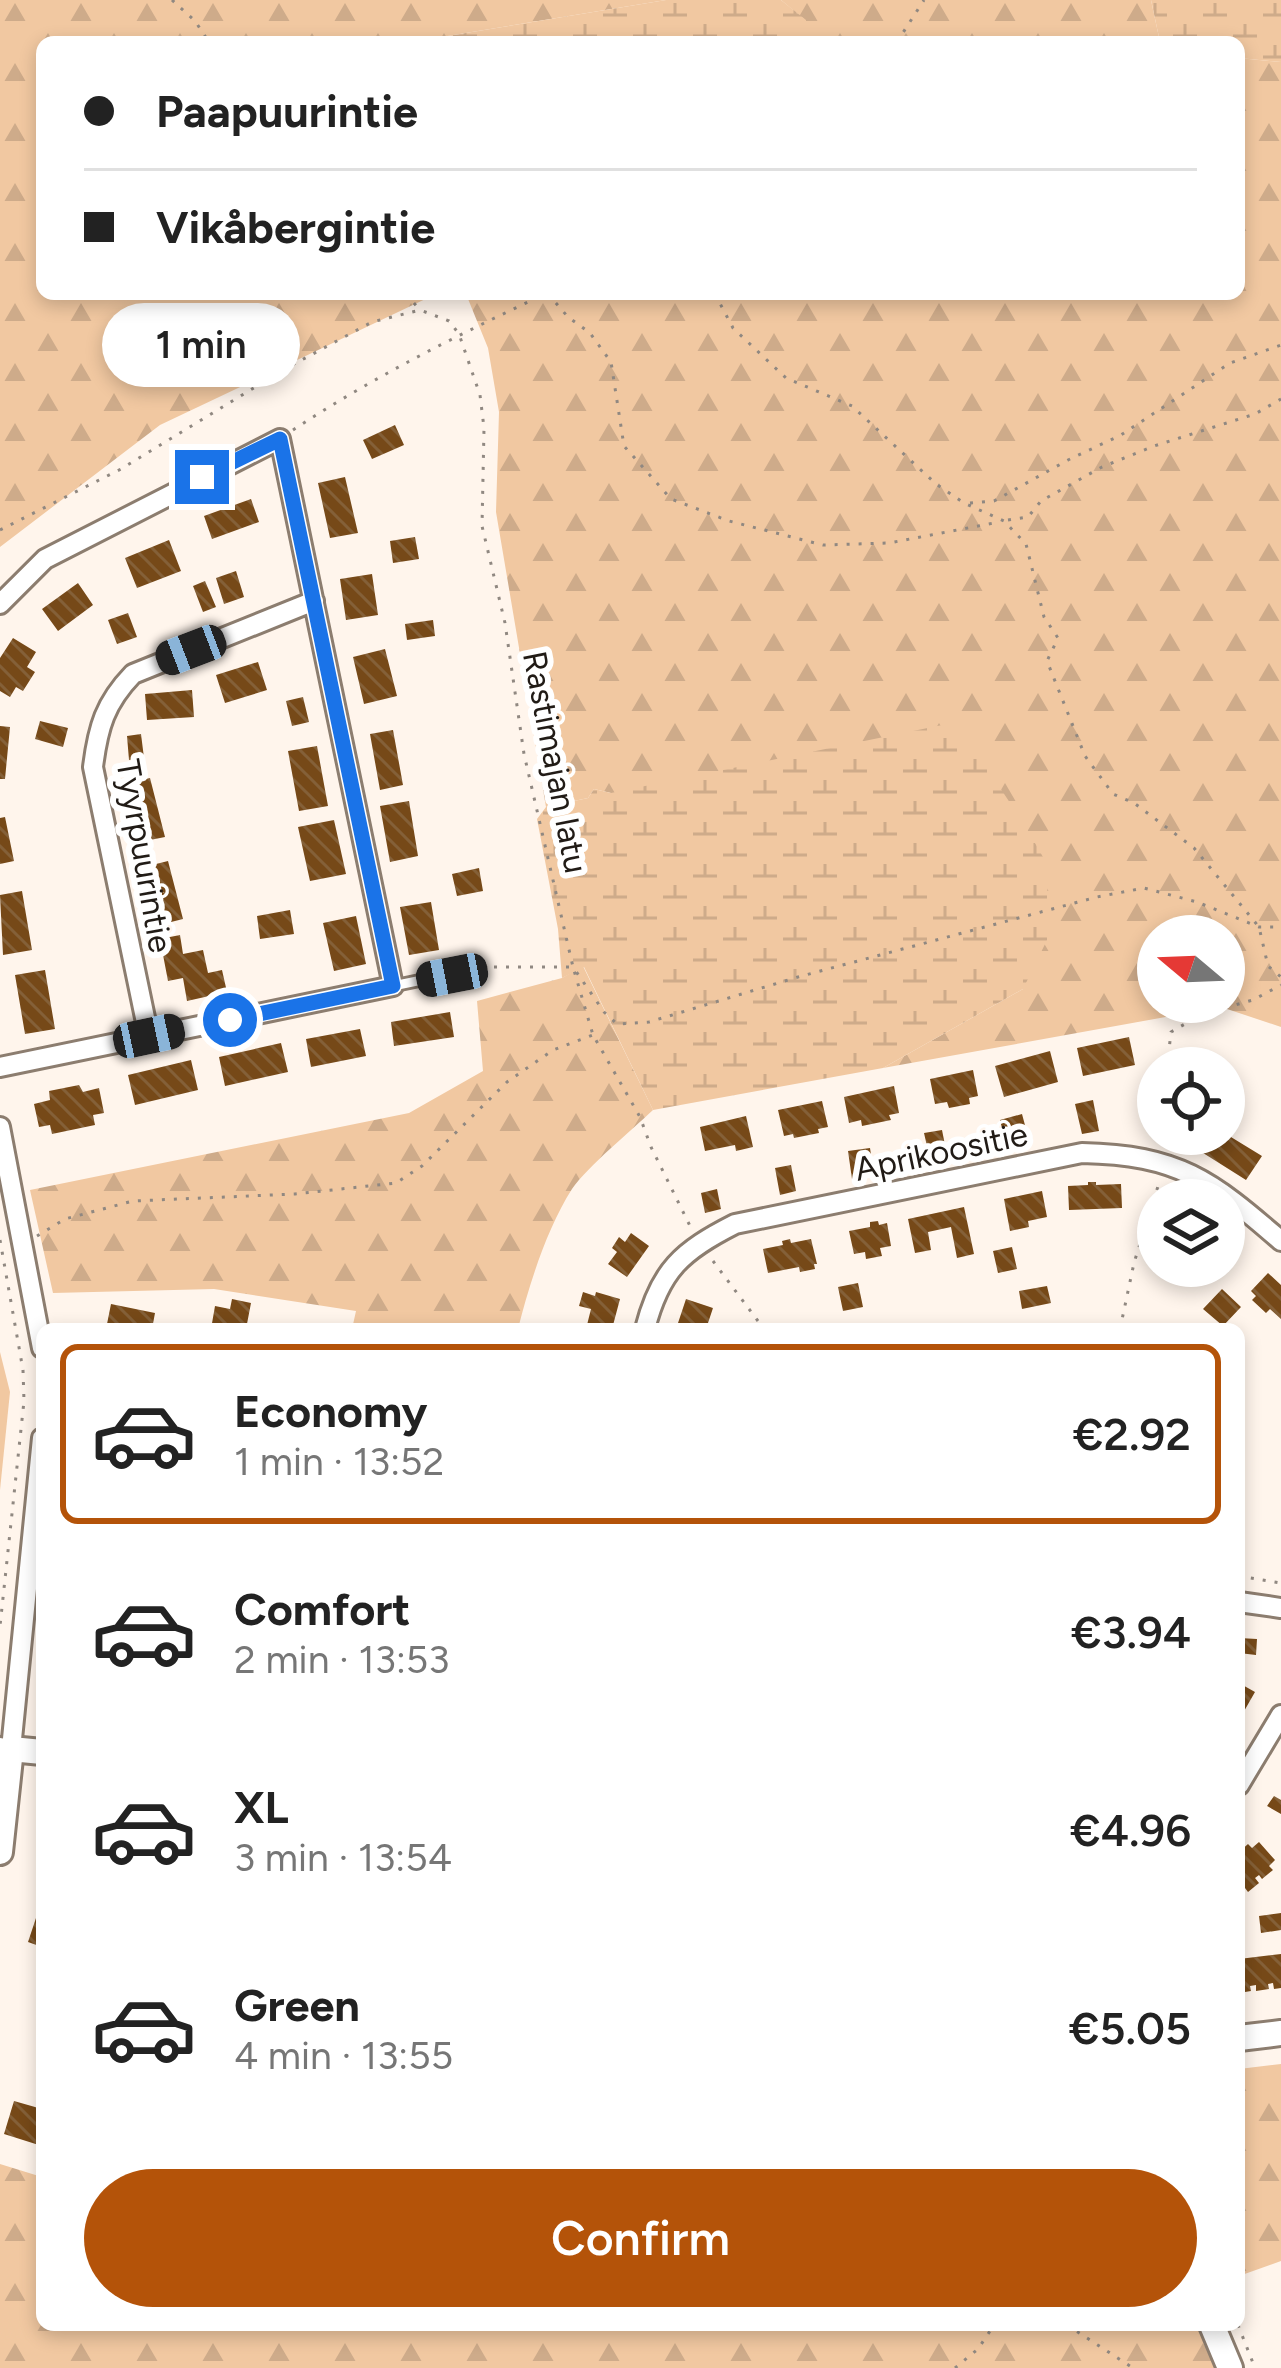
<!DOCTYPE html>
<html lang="en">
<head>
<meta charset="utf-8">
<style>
  body { margin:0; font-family:Figtree,sans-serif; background:#f6f6f6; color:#222; height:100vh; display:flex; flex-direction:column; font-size:45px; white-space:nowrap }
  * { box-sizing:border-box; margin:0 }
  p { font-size:39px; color:#767676 }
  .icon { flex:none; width:66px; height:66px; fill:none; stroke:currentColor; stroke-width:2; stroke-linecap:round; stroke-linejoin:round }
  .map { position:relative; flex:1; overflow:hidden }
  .details { position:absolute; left:36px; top:1323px; width:1209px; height:1008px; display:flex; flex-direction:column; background:#fff; border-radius:18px; box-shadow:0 6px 18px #0003 }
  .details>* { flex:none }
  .guide { position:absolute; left:36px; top:36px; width:1209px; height:264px; border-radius:18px; box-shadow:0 6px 18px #0003; display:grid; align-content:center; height:264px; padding:0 48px; background:#fff }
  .needle { width:78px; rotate:289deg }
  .controls { position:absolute; left:1137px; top:915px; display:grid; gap:24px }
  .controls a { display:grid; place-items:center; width:108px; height:108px; border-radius:50%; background:#fff; box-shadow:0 6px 18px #0003; font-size:60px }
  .end { position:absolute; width:54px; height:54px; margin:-27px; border:15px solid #1a73e8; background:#fff; box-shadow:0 0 0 6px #fff }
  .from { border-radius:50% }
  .bubble { position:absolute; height:84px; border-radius:42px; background:#fff; box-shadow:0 6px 18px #0003; font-size:39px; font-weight:600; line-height:84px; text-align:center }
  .car { position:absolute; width:36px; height:72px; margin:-36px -18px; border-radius:15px; box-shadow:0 0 9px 3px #0007; background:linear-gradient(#222 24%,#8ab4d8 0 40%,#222 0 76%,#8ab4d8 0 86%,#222 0) }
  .guide b { display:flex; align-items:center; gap:42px; height:114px; font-size:45px }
  .guide b+b { border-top:3px solid #e0e0e0 }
  .guide i { width:30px; height:30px; background:#222 }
  ul { padding:21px 0 0; list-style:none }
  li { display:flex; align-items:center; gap:36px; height:180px; margin:0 24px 18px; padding:0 24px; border:6px solid transparent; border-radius:18px }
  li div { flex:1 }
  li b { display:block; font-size:45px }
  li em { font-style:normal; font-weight:600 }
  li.active { border-color:#b45309 }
  li>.icon { width:108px; height:108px; stroke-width:1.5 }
  .button { display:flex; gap:24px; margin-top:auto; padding:24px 48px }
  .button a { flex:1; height:138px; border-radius:72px; background:#b45309; color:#fff; font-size:48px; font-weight:600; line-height:138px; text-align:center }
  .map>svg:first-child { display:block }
  .grass { fill:#f1c8a1 }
  .forest { fill:url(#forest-firs); fill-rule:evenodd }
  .wetland { fill:url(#wetland-marsh) }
  .building { fill:url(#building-back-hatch) }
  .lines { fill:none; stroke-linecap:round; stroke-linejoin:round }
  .service-casing { stroke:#8c7d6f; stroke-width:15 }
  .minor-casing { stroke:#8c7d6f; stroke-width:24 }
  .tertiary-casing { stroke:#8c7d6f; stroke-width:30 }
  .path { stroke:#908881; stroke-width:3; stroke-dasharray:3 9; stroke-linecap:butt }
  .service { stroke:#fff; stroke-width:9 }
  .minor { stroke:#fff; stroke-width:18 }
  .tertiary { stroke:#fff; stroke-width:24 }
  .route { stroke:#1a73e8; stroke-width:15 }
  .labels { text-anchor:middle; stroke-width:12; stroke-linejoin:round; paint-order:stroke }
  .street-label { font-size:33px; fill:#211b16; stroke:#fff }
</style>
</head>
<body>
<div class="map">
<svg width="1281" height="2368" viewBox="0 0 1281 2368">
  <defs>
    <pattern id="forest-firs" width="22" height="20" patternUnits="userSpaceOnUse" patternTransform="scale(3)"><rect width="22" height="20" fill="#f1c8a1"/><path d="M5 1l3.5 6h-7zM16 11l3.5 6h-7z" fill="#ceab8a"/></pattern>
    <pattern id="wetland-marsh" width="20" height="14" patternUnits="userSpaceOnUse" patternTransform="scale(3)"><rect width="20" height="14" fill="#f1c8a1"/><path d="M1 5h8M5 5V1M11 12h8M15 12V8" fill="none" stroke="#ceab8a"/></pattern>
    <pattern id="building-back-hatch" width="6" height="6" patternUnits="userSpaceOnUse" patternTransform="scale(3)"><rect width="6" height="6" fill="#764918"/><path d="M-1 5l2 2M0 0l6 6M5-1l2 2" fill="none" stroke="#846038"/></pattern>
  </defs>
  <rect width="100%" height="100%" fill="#fff5ec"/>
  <!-- grass -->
  <path class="grass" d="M0,1352L10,1392L0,1490Z"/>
  <!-- forest -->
  <path class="forest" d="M0,0H666L411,42H42V294H436L160,425L0,547Z
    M781,0H1151L1160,42H806L805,20Z
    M1239,58L1281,62V1027L1221,1007L883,1068L1023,989L611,793L594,789L588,798L546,807L496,512L499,412L488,348L466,294H1239ZM1158,936H1224V1002H1158Z
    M583,966L653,1110C631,1131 588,1166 572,1189C547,1228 529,1285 518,1329H352L356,1311L214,1289L53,1293L30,1190L409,1113L483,1071L477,1001L562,978Z
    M1281,2064V2261L1239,2276V2069Z
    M0,2164L42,2177V2325H1205L1225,2368H0Z"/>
  <!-- wetland -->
  <path class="wetland" d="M666,0H781L806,20V42H411Z
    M1151,0H1281V62L1239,58V42H1160Z
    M952,723L985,765L1024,824L1047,864L1048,938L1023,989L883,1068L653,1110L584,967L562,978L558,929L537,819L546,807L588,798L594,789L611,793Z"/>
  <!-- building -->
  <path class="building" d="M395,425L404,445L372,459L363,440Z
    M345,477L358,533L330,538L318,483Z
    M251,499L259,522L212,539L204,516Z
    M415,537L419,559L393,563L390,541Z
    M169,540L181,571L137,588L125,558Z
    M236,571L244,597L224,604L216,578Z
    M372,574L378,615L346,620L340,579Z
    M205,581L216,607L203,612L193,586Z
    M78,583L93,605L58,631L42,609Z
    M128,613L137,637L117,644L108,620Z
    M433,620L435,636L407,640L405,624Z
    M13,638L36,652L27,667L35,672L23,691L16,687L10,697L0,691V658Z
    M385,649L397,696L364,704L353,657Z
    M258,662L267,690L225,703L216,675Z
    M192,690L194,717L147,720L145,694Z
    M303,697L309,722L292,726L286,701Z
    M40,721L68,728L63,747L35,739Z
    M0,726L10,727L5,779H0Z
    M393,730L403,785L380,790L370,734Z
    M141,734L144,758L129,760L127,736Z
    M317,746L328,806L299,811L288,751Z
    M150,778L165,837L140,842L130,782Z
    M409,801L418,856L390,862L380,806Z
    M5,817L14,861L0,864V818Z
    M334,820L346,874L310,881L298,827Z
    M168,861L183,919L159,925L144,867Z
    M479,868L483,891L457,896L452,874Z
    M22,891L32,950L3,955L0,895Z
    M431,902L439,950L409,955L400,907Z
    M290,910L294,934L260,939L257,916Z
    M356,916L366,964L334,971L323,923Z
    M180,935L183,954L203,950L208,973L222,970L227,992L187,1001L183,978L168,981L160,939Z
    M45,970L55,1029L25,1034L15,975Z
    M450,1012L454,1037L394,1046L391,1022Z
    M360,1029L366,1056L311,1067L306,1039Z
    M1129,1037L1135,1065L1083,1076L1077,1048Z
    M281,1043L288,1072L225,1086L219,1057Z
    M1050,1051L1058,1082L1004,1097L995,1066Z
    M191,1060L198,1090L135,1105L128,1075Z
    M973,1070L978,1096L969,1098L970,1104L949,1108L947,1102L935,1104L930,1079Z
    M79,1085L83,1092L99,1088L104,1113L93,1115L95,1125L52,1134L50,1125L39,1127L34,1104L50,1100L49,1091Z
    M894,1086L899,1113L889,1115L891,1120L862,1126L861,1120L849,1123L844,1097Z
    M1093,1100L1099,1131L1082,1134L1075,1104Z
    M822,1101L828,1127L818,1129L819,1133L794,1138L793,1134L784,1136L778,1110Z
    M1022,1114L1030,1144L1007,1150L1000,1120Z
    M746,1116L753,1147L736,1151L735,1145L705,1151L700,1127Z
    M942,1130L948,1160L931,1164L924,1133Z
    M1211,1134H1226L1262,1156L1246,1180L1200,1151Z
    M870,1148L874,1175L852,1179L848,1151Z
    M791,1165L796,1191L780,1195L775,1168Z
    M1088,1182H1096V1185L1121,1184L1122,1208L1069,1210L1068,1186L1088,1185Z
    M717,1189L721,1209L705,1213L701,1193Z
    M1042,1191L1047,1217L1028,1221L1029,1227L1010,1231L1004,1199Z
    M964,1207L974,1254L957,1258L951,1227L928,1232L931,1250L915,1253L908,1219Z
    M878,1221L879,1225L887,1223L891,1246L880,1248L882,1256L866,1259L865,1252L854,1254L849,1231L870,1227V1222Z
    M631,1233L649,1246L627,1277L608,1264L617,1252L612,1248L619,1237L625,1242Z
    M790,1239L791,1243L811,1239L817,1264H814L815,1269L800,1272L799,1267L768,1273L763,1249L783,1245L782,1241Z
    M1012,1247L1017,1269L998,1273L993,1251Z
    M1268,1273L1281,1285V1319L1270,1309L1266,1313L1252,1300L1256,1296L1251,1291Z
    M858,1283L863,1307L843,1311L838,1287Z
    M1047,1286L1051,1303L1022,1309L1019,1291Z
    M1222,1289L1241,1307L1223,1326L1203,1309Z
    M583,1292L595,1296L596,1292L620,1299L612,1329H586L591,1309L579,1306Z
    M232,1299L251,1303L246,1329H211L215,1306L230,1309Z
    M686,1299L713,1308L706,1329H676Z
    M111,1304L155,1313L152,1329H106Z
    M1239,1638L1257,1639L1256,1655L1239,1653Z
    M1239,1683L1255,1692L1239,1720Z
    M1274,1796L1281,1800V1814L1267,1806Z
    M1259,1842L1275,1860L1269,1866L1273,1870L1262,1879L1259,1875L1255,1878L1259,1883L1248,1892L1245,1888L1239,1892V1852L1248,1844L1252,1848Z
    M1281,1913V1930L1261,1933L1259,1916Z
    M36,1918L42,1920V1947L28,1942Z
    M1281,1954V1988L1274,1989L1273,1983L1268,1984L1269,1989L1256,1991V1985L1250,1986L1251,1991L1239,1993V1959Z
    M14,2101L42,2109V2146L4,2134Z"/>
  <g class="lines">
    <!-- service casing -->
    <g class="service-casing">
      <path id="service" d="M393,986L480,968"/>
    </g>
    <!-- minor casing -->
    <g class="minor-casing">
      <path id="minor" d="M0,604L45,559L280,439L393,986L0,1067
        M149,1037L93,767C98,727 105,703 133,674L314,601
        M0,1127L42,1348
        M645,1329C660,1270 682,1251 735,1224L1082,1153C1178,1155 1211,1180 1281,1241
        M1239,1602L1281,1608
        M0,1747L11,1749L42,1438
        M1239,1785L1281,1715"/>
    </g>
    <!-- tertiary casing -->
    <g class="tertiary-casing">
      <path id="tertiary" d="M0,1852L11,1749L42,1752
        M1239,2038L1281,2033
        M1212,2325L1230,2368"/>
    </g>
    <!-- path -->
    <path class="path" d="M172,0L195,21L209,42
      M897,42L924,0
      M406,294L420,310
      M548,294L568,317L590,333L611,362L624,446L671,499L729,521L823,545L889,543L999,522
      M715,294L733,328L786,378L852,406L936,484L964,503L1004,521L1026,544L1044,617L1058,638L1047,661L1085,756L1113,794L1134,803L1194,848L1259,927L1268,966L1281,977
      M293,430C373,377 458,335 545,294
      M970,503L994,501L1068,460L1121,435L1230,363L1281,345
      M1008,520L1028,517L1041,501L1102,467L1154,446L1255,414L1281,399
      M0,530L121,469L283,370L372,322L420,310L449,321L459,334L480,395L484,428L482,526L505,623L524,754L573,967L604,1012L617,1024L649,1022L798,977L1097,897L1144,888L1197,902L1259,927H1281
      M494,967H573L593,1035L640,1117L651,1147L691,1228
      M1167,1068L1171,1032L1202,1014L1253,1000L1281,985
      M37,1236L65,1219L133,1201L295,1194L396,1183L422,1166L507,1082L553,1050L593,1035
      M0,1240L23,1370L24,1401L0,1626
      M713,1261L764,1329
      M1120,1329L1134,1263L1159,1183
      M1239,1576L1281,1583
      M1067,2325L1133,2368
      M1238,2325L1255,2368
      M955,2368L978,2349L994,2325"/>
    <!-- service -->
    <use href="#service" class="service"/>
    <!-- minor -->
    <use href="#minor" class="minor"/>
    <!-- tertiary -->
    <use href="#tertiary" class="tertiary"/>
  </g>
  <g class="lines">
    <!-- route -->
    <path class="route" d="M202,477L280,439L393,986L230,1020"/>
  </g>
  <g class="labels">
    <!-- street labels -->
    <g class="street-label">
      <text transform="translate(556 762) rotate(79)" y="12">Rastimajan latu</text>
      <text transform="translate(145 856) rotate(80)" y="12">Tyyrpuurintie</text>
      <text transform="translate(941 1151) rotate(-12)" y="12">Aprikoositie</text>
    </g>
  </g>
</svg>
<div class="controls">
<a><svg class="needle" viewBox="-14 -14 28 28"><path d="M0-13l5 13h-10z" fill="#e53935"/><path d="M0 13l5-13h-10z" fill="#767676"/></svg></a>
<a><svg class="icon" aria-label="locate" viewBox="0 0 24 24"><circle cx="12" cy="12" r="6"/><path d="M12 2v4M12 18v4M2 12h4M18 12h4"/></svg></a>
<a><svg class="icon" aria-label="layers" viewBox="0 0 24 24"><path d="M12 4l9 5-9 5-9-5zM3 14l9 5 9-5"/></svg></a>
</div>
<i class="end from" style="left:230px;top:1020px"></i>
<i class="end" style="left:202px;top:477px"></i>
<div class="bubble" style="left:102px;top:303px;width:198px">1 min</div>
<i class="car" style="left:191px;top:650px;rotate:249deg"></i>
<i class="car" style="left:452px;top:975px;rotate:259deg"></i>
<i class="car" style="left:149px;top:1036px;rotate:78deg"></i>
<div class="guide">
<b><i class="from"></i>Paapuurintie</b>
<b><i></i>Vikåbergintie</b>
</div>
<section class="details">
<ul>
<li class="active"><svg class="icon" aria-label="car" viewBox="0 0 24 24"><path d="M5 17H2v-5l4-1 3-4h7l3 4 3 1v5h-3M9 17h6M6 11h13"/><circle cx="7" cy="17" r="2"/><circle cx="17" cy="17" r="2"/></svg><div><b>Economy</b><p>1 min · 13:52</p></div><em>€2.92</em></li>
<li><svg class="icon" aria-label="car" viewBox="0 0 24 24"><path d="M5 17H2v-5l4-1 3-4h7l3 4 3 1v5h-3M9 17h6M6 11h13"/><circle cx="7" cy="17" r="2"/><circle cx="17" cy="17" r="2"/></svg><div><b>Comfort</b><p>2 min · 13:53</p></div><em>€3.94</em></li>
<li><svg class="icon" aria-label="car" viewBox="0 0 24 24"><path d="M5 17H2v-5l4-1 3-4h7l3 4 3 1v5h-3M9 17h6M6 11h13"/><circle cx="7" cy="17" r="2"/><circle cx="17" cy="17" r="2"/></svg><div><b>XL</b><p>3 min · 13:54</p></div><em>€4.96</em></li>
<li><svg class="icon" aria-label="car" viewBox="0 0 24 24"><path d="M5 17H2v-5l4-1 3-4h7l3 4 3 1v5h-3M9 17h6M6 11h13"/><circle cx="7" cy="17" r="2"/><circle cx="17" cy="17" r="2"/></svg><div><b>Green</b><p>4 min · 13:55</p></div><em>€5.05</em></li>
</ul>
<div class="button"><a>Confirm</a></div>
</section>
</div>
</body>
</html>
